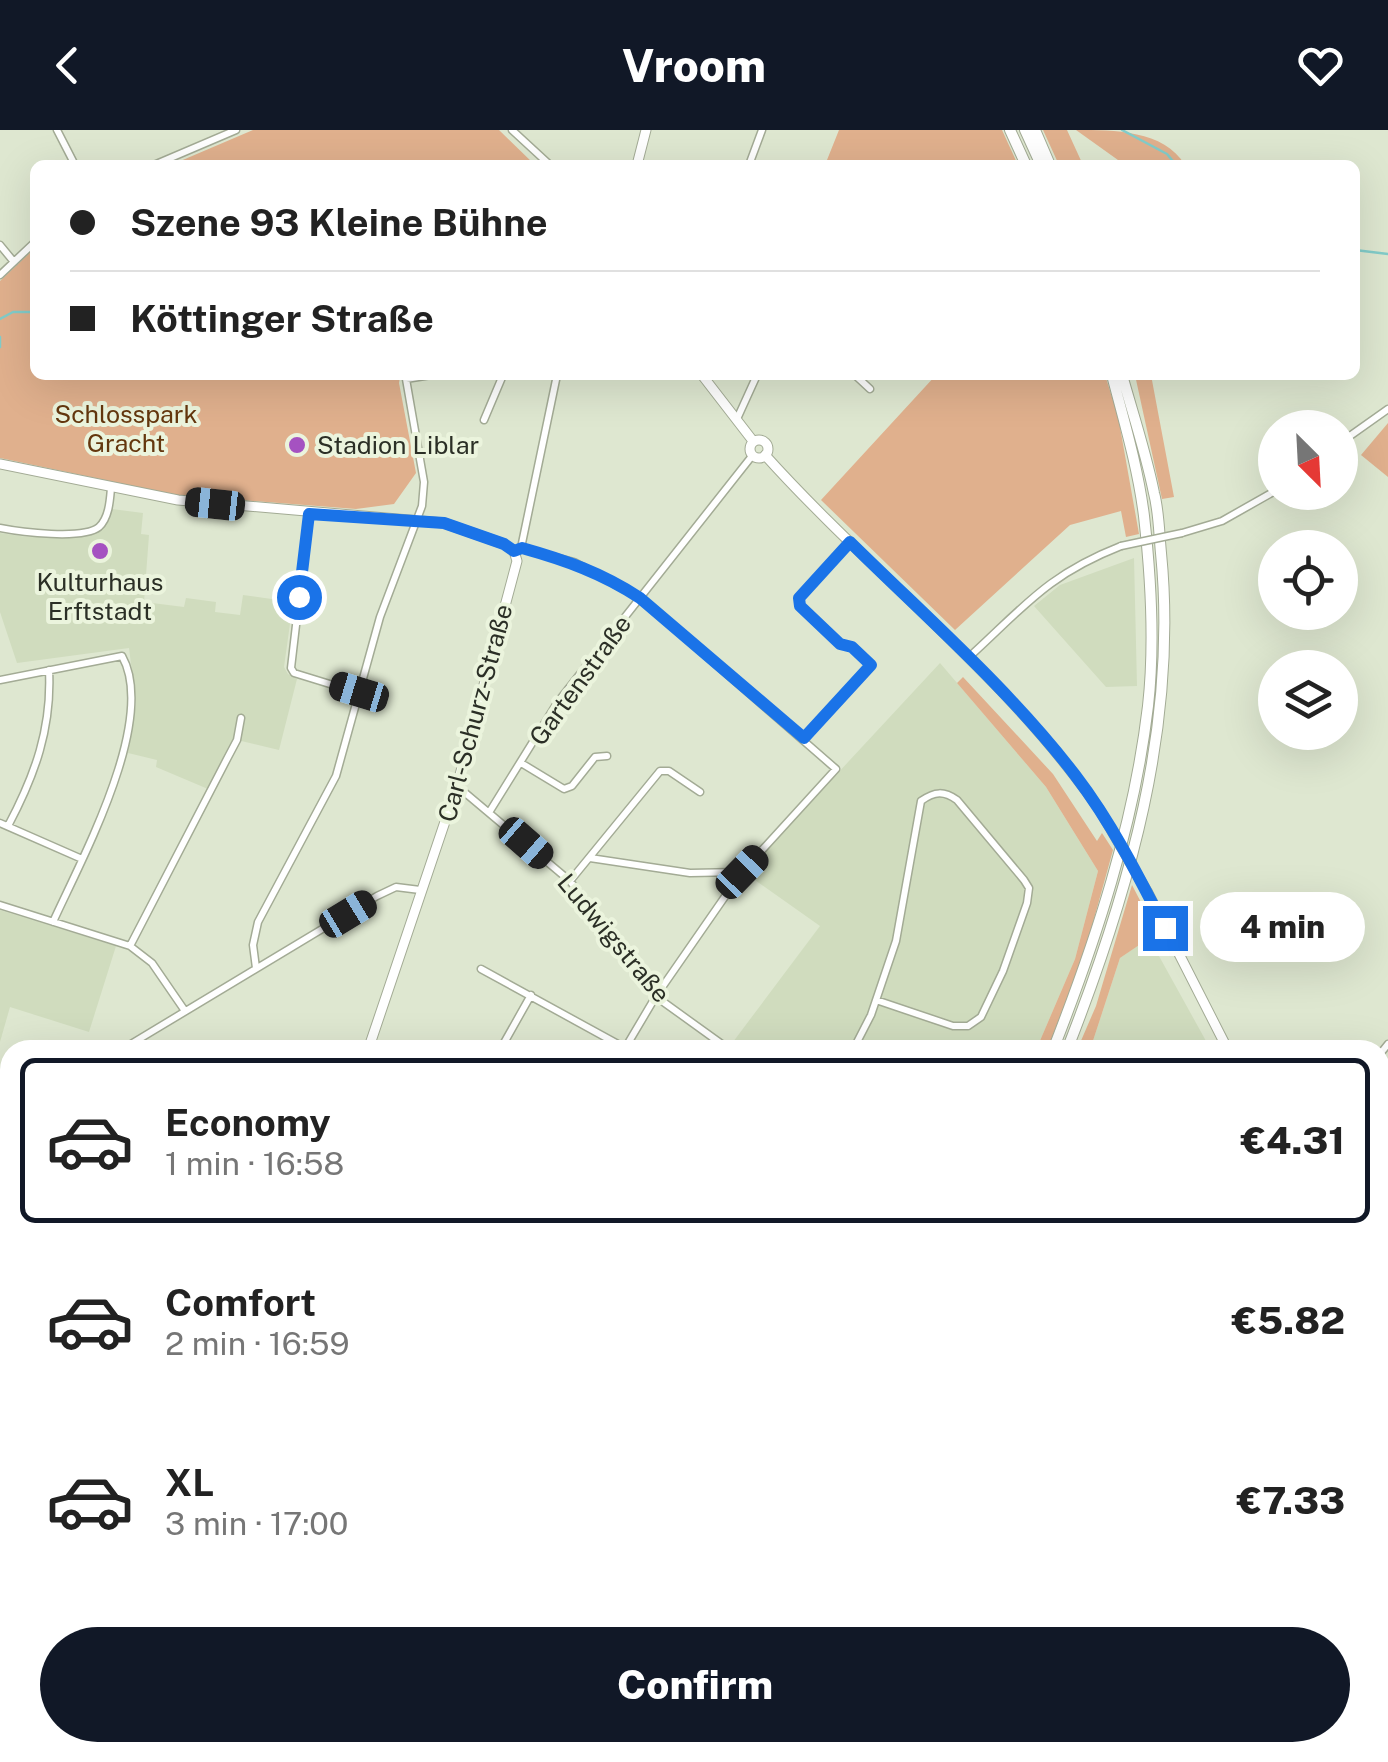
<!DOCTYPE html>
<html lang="en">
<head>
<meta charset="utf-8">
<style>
  body { margin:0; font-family:"Public Sans",sans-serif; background:#f2f2f2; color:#222; height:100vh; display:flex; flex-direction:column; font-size:38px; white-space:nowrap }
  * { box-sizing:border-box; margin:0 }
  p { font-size:32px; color:#767676 }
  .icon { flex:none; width:55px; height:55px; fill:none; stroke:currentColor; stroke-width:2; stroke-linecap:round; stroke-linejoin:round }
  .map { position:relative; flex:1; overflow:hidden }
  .side { position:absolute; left:0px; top:910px; width:1390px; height:722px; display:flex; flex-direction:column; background:#fff; border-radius:30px 30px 0 0; box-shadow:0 10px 40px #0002 }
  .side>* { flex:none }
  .guide { position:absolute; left:30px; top:30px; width:1330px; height:220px; border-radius:15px; box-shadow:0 10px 40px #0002; display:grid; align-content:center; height:220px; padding:0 40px; background:#fff }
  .needle { width:65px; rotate:156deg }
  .controls { position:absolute; left:1258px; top:280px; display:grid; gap:20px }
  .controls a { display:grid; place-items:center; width:100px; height:100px; border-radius:50%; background:#fff; box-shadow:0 10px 40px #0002; font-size:50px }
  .end { position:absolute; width:45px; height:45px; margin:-22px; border:12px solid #1a73e8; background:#fff; box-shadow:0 0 0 5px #fff }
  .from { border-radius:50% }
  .bubble { position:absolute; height:70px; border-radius:35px; background:#fff; box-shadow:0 10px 40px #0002; font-size:32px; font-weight:800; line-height:70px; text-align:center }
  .car { position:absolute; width:30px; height:60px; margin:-30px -15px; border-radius:12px; box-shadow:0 0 8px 2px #0007; background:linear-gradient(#222 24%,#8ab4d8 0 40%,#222 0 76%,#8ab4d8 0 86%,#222 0) }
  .guide b { display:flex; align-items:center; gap:35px; height:95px; font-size:38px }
  .guide b+b { border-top:2px solid #e0e0e0 }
  .guide i { width:25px; height:25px; background:#222 }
  ul { padding:18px 0 0; list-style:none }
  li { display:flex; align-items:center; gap:30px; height:165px; margin:0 20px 15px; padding:0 20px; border:5px solid transparent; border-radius:15px }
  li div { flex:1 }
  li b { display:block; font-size:38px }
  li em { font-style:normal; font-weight:800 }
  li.active { border-color:#111827 }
  li>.icon { width:90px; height:90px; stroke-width:1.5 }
  .cta { display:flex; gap:20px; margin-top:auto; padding:20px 40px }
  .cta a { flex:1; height:115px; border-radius:60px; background:#111827; color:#fff; font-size:40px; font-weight:800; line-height:115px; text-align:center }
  header { display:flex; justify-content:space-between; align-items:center; height:130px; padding:0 40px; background:#111827; color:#fff; font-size:45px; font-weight:800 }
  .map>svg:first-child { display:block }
  .built { fill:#d0dcbe }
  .green { fill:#e0b08d }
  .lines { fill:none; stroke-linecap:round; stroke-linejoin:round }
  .stream { stroke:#82ccc9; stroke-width:2.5 }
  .street-casing { stroke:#a3ab95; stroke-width:9 }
  .secondary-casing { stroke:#a3ab95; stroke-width:11 }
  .primary-casing { stroke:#a3ab95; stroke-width:12 }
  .street { stroke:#fff; stroke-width:6 }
  .secondary { stroke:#fff; stroke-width:9 }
  .primary { stroke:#fff; stroke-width:10 }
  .street-bridge-casing { stroke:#a3ab95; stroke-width:9; stroke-linecap:butt }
  .secondary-bridge-casing { stroke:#a3ab95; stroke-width:11; stroke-linecap:butt }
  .street-bridge { stroke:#fff; stroke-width:6 }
  .secondary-bridge { stroke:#fff; stroke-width:9 }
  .route { stroke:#1a73e8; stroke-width:12 }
  .poi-dot { fill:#a552c1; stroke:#ebf4dd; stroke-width:4 }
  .labels { text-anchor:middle; stroke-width:8; stroke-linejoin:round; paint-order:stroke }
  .park-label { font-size:25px; fill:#64370e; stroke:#ebf4dd }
  .poi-label { font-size:25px; fill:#2b2f26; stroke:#ebf4dd; text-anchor:start }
  .street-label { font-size:25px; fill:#2b2f26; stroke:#ebf4dd }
</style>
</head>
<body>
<header><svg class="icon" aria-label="back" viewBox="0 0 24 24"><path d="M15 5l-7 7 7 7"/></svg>Vroom<svg class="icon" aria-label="heart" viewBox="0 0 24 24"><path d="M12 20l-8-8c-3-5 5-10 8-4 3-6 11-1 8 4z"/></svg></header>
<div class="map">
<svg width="1388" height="1632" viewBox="0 0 1388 1632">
  <rect width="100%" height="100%" fill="#dee7d0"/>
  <!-- built -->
  <path class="built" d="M112,379L143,383L141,404L149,405L144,472L184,477L186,468L216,472L215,482L240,485L243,465L293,472L284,537L288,544L297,549L279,620L233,609L208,659L156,637L157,630L128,623L136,574L129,518L17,533L0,482V403L27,407L90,405L102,400L110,389Z
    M1134,428L1137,556L1106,557L1034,476L1060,455Z
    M940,533L1046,657L1098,741L1075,829L1036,920H727L820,796L745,743Z
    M0,780L116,816L89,902L10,877L0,912Z
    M1149,808L1211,920H1090L1120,828Z"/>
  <!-- green -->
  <path class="green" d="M253,0H499L535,35H171Z
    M839,0H1002L1018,35H825Z
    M1043,0H1067L1083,35H1059Z
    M1076,0C1114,0 1164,0 1185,35H1125Z
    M35,118V245H411L400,247L399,253L416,343L394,374L356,379L176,365L0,328V151Z
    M936,245H1105L1118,286L1139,404L1126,407L1121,381L1070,395L955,500L821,370Z
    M1135,245H1151L1174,367L1162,369Z
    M1388,293V347L1361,325Z
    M963,547L1053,644L1097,711L1102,703L1113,720L1084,825L1047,920H1036L1075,829L1098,741L1046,657L957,553Z
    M1132,755L1157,803L1120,828L1090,920H1077L1096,876Z
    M1380,971L1388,983V1117L1380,1122Z
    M0,992L10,995V1622L474,1623L465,1632H0Z
    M549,1623L1144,1622L1151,1632H540Z"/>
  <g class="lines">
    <!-- stream -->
    <path class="stream" d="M1122,0L1167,24L1176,35
      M1355,120L1388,124
      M0,189L13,182H35
      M0,207V217"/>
    <!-- street casing -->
    <g class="street-casing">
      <path id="street" d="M57,0L75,35
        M512,0L550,35
        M154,35L236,0
        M749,35L762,0
        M0,115L14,132
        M0,145L35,112
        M855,245L870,259
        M737,289L757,245
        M484,290L503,245
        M1340,313L1388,279
        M309,384L291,538L294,543L359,563
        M0,398C20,402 83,410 99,397C109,388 110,370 111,358
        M1182,403L1222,391L1275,361
        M521,418L574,432L640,468L836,639L742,742L656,866L624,920
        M521,418L557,245
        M968,528C1024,477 1047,445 1121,416
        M0,550L122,526C158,590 81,730 53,792
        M803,608L871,535L852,517L840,514L800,475L799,468L850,412
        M521,633L564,659L572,656L595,627L607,626
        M457,656L570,751L662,871L730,920
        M490,681L557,573L752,326
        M0,693L82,729
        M8,696C35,645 52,598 49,540
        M590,728L690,743L741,742
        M570,751L660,641H669L700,662
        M0,775L130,816L152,833L185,881
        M130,816L228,627L237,610L241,588
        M256,838L253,815L258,792L336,646L380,487L422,376L424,352L406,249L431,245
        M481,839L625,918
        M121,920L377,766L396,757L420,760
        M500,920L531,865
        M853,920L871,885L896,811L921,671C935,661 944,661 957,670L1024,750L1029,758L1027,773L1003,841L981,887L968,896H953L876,870
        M1380,924L1388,914
        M1384,967L1388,973
        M0,986L10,989
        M1380,1257L1388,1254
        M1380,1380L1388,1367
        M1380,1511L1388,1523
        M1209,1622L1218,1632
        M1326,1622L1334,1632"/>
    </g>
    <!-- secondary casing -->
    <g class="secondary-casing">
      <path id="secondary" d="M637,35L646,0
        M702,245L753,311
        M750 319a9 9 0 1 1 18 0a9 9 0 1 1-18 0Z
        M765,325C873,445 1006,545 1099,679
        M0,334L178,370L444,393L504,414L514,421L517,431L457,656L368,920
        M1148,763L1228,920
        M1380,1180L1388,1193"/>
    </g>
    <!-- primary casing -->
    <g class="primary-casing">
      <path id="primary" d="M1010,0L1026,35
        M1025,0L1041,35
        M1035,0L1050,35
        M1053,920C1096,810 1134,695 1148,576C1155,514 1151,448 1144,386C1138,338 1124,291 1112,245
        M1067,920C1129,762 1178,595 1161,423C1159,403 1159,382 1154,363C1146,323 1133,284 1122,245
        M482,1632L491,1622
        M498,1632L508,1622
        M509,1632L519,1622"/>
    </g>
    <!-- street -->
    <use href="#street" class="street"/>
    <!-- secondary -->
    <use href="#secondary" class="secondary"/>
    <!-- primary -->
    <use href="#primary" class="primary"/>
    <!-- street-bridge casing -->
    <g class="street-bridge-casing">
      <path id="street-bridge" d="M1121,416L1182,403"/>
    </g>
    <!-- secondary-bridge casing -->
    <g class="secondary-bridge-casing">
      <path id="secondary-bridge" d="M1099,679L1148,763"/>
    </g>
    <!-- street-bridge -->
    <use href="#street-bridge" class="street-bridge"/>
    <!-- secondary-bridge -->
    <use href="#secondary-bridge" class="secondary-bridge"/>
  </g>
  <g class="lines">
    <!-- route -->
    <path class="route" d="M299,467L309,384L444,393L504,414L514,421L522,418C565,430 602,443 640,468L804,608L871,535L852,517L840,514L800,476L799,468L850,412C925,486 1011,561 1075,645C1111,692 1138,745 1165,798"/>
  </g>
  <!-- markers -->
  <g class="poi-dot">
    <circle cx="297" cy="315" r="10"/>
    <circle cx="100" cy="421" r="10"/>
  </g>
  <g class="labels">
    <!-- park labels -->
    <g class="park-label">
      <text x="126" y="293">Schlosspark<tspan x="126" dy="29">Gracht</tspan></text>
    </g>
    <!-- poi labels -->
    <g class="poi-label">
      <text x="317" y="324">Stadion Liblar</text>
      <text x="100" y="461" text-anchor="middle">Kulturhaus<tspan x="100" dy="29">Erftstadt</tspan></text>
    </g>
    <!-- street labels -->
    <g class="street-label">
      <text transform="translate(580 550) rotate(-54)" y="9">Gartenstraße</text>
      <text transform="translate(475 583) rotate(-75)" y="9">Carl-Schurz-Straße</text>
      <text transform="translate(614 808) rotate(50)" y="9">Ludwigstraße</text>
    </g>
  </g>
</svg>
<div class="controls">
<a><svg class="needle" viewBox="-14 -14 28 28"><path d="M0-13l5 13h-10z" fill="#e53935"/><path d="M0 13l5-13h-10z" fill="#767676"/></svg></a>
<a><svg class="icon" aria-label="locate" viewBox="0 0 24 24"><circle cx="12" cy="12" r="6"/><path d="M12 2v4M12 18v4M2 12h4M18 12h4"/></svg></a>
<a><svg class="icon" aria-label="layers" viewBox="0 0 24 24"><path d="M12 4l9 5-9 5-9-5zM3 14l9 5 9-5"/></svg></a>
</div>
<i class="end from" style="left:299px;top:467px"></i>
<i class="end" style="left:1165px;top:798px"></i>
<div class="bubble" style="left:1200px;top:762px;width:165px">4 min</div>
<i class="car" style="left:215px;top:374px;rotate:276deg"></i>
<i class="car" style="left:359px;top:562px;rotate:287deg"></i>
<i class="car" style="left:526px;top:713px;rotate:131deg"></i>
<i class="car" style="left:742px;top:742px;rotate:44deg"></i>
<i class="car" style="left:348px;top:784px;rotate:59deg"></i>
<div class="guide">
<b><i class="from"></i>Szene 93 Kleine Bühne</b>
<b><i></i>Köttinger Straße</b>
</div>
<section class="side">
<ul>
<li class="active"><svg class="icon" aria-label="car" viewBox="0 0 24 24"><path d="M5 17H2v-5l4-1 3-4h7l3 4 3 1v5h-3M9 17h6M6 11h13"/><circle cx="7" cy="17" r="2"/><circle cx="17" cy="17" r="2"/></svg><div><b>Economy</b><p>1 min · 16:58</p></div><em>€4.31</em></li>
<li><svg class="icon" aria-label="car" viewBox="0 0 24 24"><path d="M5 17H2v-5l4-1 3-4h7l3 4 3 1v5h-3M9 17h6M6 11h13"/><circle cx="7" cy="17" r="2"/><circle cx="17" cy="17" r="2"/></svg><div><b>Comfort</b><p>2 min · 16:59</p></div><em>€5.82</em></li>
<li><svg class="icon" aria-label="car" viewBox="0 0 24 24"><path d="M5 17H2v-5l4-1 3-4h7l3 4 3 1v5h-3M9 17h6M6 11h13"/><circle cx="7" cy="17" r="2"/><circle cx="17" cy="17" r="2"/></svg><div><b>XL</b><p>3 min · 17:00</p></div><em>€7.33</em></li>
</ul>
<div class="cta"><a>Confirm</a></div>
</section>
</div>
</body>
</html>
